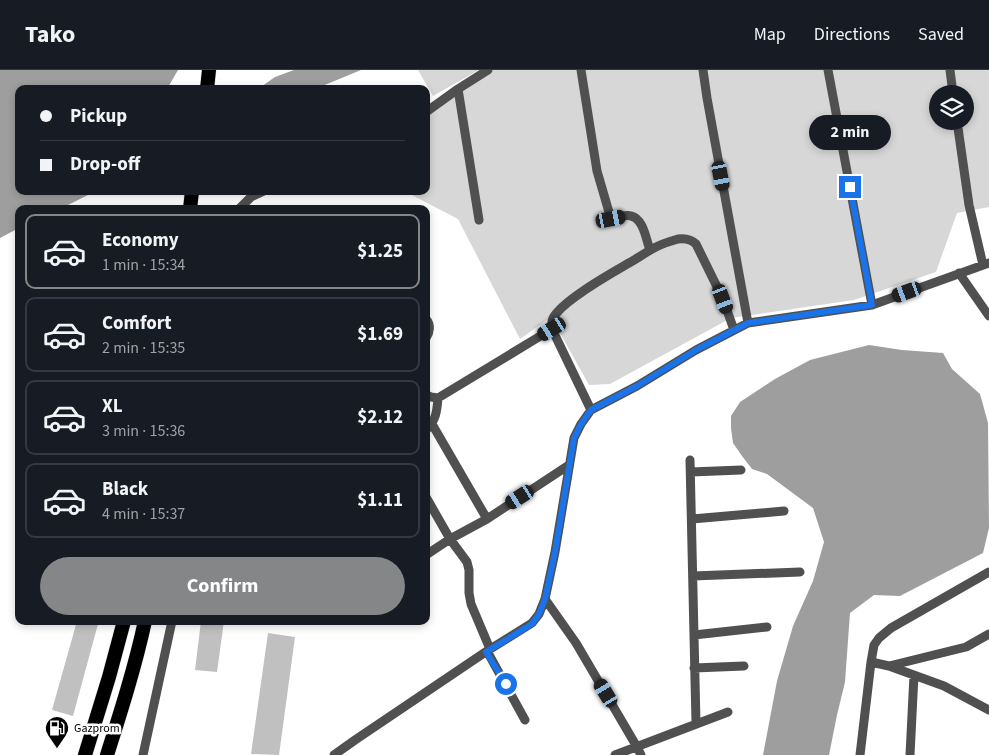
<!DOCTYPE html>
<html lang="en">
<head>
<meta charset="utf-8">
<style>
  body { margin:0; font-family:"Source Sans 3",sans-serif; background:#20242c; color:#f1f3f6; height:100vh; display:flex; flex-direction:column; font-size:19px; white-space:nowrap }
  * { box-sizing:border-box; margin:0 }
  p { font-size:16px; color:#9ea1a6 }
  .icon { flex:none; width:28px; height:28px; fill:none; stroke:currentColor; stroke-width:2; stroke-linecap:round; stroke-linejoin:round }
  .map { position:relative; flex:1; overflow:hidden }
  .sheet { position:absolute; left:15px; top:135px; width:415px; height:420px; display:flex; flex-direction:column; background:#171b24; border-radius:10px; box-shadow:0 2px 8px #0003 }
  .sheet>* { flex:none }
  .hud { position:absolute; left:15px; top:15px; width:415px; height:110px; border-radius:10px; box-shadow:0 2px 8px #0003; display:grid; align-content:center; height:110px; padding:0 25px; background:#171b24 }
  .tools { position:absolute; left:929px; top:15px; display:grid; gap:10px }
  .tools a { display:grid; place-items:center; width:45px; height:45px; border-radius:50%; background:#171b24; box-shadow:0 2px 8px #0003; font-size:25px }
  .end { position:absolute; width:22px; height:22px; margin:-11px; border:6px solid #1a73e8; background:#fff; box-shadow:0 0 0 2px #fff }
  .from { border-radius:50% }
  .bubble { position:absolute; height:35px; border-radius:18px; background:#171b24; box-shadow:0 2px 8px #0003; font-size:16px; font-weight:700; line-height:35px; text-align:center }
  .car { position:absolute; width:15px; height:30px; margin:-15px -8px; border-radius:6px; box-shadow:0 0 4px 1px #0007; background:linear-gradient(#222 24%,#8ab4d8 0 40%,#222 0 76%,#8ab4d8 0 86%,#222 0) }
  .hud b { display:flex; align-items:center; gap:18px; height:48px; font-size:19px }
  .hud b+b { border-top:1px solid #363941 }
  .hud i { width:12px; height:12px; background:#f1f3f6 }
  ul { padding:9px 0 0; list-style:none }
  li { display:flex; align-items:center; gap:15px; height:75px; margin:0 10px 8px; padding:0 15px; border:2px solid #363941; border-radius:10px }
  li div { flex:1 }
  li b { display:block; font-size:19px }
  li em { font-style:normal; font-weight:700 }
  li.on { border-color:#858687 }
  li>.icon { width:45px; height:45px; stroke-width:1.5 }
  .action { display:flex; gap:10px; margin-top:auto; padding:10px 25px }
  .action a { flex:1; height:58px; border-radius:30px; background:#858687; color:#fff; font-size:20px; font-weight:700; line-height:58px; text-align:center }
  header { display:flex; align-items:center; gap:30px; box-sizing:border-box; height:70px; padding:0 25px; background:#171b24; border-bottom:1px solid #363941 }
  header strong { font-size:24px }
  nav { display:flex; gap:28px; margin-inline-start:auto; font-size:18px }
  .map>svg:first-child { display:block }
  .green { fill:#d7d7d7; fill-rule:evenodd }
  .water { fill:#9e9e9e }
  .building { fill:#c0c0c0 }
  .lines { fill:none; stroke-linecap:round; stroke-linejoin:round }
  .trunk-casing { stroke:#dbdbdb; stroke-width:15 }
  .minor { stroke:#505050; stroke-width:9 }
  .trunk { stroke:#000; stroke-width:14 }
  .route { stroke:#1a73e8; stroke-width:6 }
  .labels { text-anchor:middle; stroke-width:5; stroke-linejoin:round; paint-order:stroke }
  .poi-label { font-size:12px; fill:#000; stroke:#fff; text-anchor:start }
</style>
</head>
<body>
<header>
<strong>Tako</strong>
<nav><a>Map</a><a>Directions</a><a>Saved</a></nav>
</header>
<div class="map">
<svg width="989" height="685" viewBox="0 0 989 685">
  <rect width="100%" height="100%" fill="#fff"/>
  <!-- green -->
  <path class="green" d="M418,0H479L433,26Z
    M482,0H989V137L957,143L936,202L854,230L731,248L610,314L589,315L551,247L520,269L458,149L404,121H426V38ZM938,24H965V51H938Z"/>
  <!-- water -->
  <path class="water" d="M0,0H178L167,19H19V121H96L60,139H19V158L0,168Z
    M294,0H361L315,19H258L275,7Z
    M869,275L902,280L943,283L952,299L980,324L988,353L989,458L983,483L900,526L874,525L850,543L845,612L837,645L829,685H763L777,611L793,556L813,511L824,472L813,438L767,404L752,399L742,386L733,373L731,358V346L740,332L775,309L810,290Z"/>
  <!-- building -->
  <path class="building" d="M77,551H89L98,554L73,646L52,640Z
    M201,551H224L217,602L195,600Z
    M268,563L295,567L279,685L251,684Z"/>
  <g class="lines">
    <!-- trunk casing -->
    <g class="trunk-casing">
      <path id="trunk" d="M207,19L209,0
        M190,139L192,121
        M85,685L109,607L124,551
        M107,685C121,641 135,597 145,551"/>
    </g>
    <!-- minor -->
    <path class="minor" d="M581,0L597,101L611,149C617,148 625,144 631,146C644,149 646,170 650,180
      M703,0L707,28L748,253
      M828,0L872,235
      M950,0L953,24
      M426,42L458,19
      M957,51L969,135L983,195
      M239,139L251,127L264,121
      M479,150L458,19L488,0
      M959,203L989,246
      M426,249C431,255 430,262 426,268
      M552,259C552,255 551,251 553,248C563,230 610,204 629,193C638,188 646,182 656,177C662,174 671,171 678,169C685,168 691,169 696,174L723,229L734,260
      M426,325L431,327L438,328L552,259L591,340
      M432,354L487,449
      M426,360C436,351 437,341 438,328
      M690,390L696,653
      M691,402L741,400
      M426,427L450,469L467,492L469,500V523L471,534L490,579
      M692,449L784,441
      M426,485L450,469L487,449L569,395
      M693,506L800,502
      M545,529L576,573L637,677L641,685
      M694,565L767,557
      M487,581L525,650
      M871,592L889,596L966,577L989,564
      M889,596L944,616L989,640
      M694,598L744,596
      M143,685L172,551
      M334,685L355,670L487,581L532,553L539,544L545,529L555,482L574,368L581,354L591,340L637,316L696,280L748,253L872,235L989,193
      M615,685L728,642
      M860,685L871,592L874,575L879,568L891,558L989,502
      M910,685L914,605"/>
    <!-- trunk -->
    <use href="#trunk" class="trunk"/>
  </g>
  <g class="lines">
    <!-- route -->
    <path class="route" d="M506,614L486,582L532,554L539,544L545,529L555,482L574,368L581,354L591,340L637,316L696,280L748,253L872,235L850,117"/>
  </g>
  <!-- icons -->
  <defs>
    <g id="fuel-pin" transform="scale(1.25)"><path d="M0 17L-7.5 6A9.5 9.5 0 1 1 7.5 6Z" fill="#000" stroke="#fff"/><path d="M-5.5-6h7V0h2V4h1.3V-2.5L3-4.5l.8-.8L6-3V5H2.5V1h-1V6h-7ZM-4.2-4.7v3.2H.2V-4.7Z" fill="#fff"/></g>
  </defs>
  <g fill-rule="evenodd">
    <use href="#fuel-pin" x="57" y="658"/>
  </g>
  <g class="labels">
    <!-- poi labels -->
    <g class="poi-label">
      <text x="74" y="662">Gazprom</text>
    </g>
  </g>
</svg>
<div class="tools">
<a><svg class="icon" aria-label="layers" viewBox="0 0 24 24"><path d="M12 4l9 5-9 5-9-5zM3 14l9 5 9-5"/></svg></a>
</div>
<i class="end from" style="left:506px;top:614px"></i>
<i class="end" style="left:850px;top:117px"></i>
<div class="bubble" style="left:809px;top:45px;width:82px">2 min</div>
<i class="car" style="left:721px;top:106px;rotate:169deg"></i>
<i class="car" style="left:611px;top:149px;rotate:79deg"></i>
<i class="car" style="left:907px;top:222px;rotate:250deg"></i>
<i class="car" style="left:723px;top:229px;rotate:159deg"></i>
<i class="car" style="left:552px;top:259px;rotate:239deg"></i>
<i class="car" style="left:520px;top:427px;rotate:237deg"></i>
<i class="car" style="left:606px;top:623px;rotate:329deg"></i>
<div class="hud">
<b><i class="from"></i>Pickup</b>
<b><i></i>Drop-off</b>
</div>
<section class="sheet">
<ul>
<li class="on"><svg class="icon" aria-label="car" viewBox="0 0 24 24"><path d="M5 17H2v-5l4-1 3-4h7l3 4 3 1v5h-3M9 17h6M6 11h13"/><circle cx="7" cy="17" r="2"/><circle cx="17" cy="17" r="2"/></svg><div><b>Economy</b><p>1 min · 15:34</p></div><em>$1.25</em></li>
<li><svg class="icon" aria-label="car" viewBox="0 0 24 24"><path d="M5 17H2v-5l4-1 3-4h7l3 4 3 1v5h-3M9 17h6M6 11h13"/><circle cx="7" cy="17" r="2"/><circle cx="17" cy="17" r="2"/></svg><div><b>Comfort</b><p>2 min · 15:35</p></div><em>$1.69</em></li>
<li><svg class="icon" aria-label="car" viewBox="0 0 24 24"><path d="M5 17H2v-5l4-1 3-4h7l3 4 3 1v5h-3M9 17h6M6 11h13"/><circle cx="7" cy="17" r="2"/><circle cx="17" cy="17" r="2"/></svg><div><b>XL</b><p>3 min · 15:36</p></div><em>$2.12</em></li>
<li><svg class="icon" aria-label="car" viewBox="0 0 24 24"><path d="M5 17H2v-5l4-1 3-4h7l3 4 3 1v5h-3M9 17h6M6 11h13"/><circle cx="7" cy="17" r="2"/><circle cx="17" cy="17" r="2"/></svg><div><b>Black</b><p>4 min · 15:37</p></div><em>$1.11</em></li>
</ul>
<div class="action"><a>Confirm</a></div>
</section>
</div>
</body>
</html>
